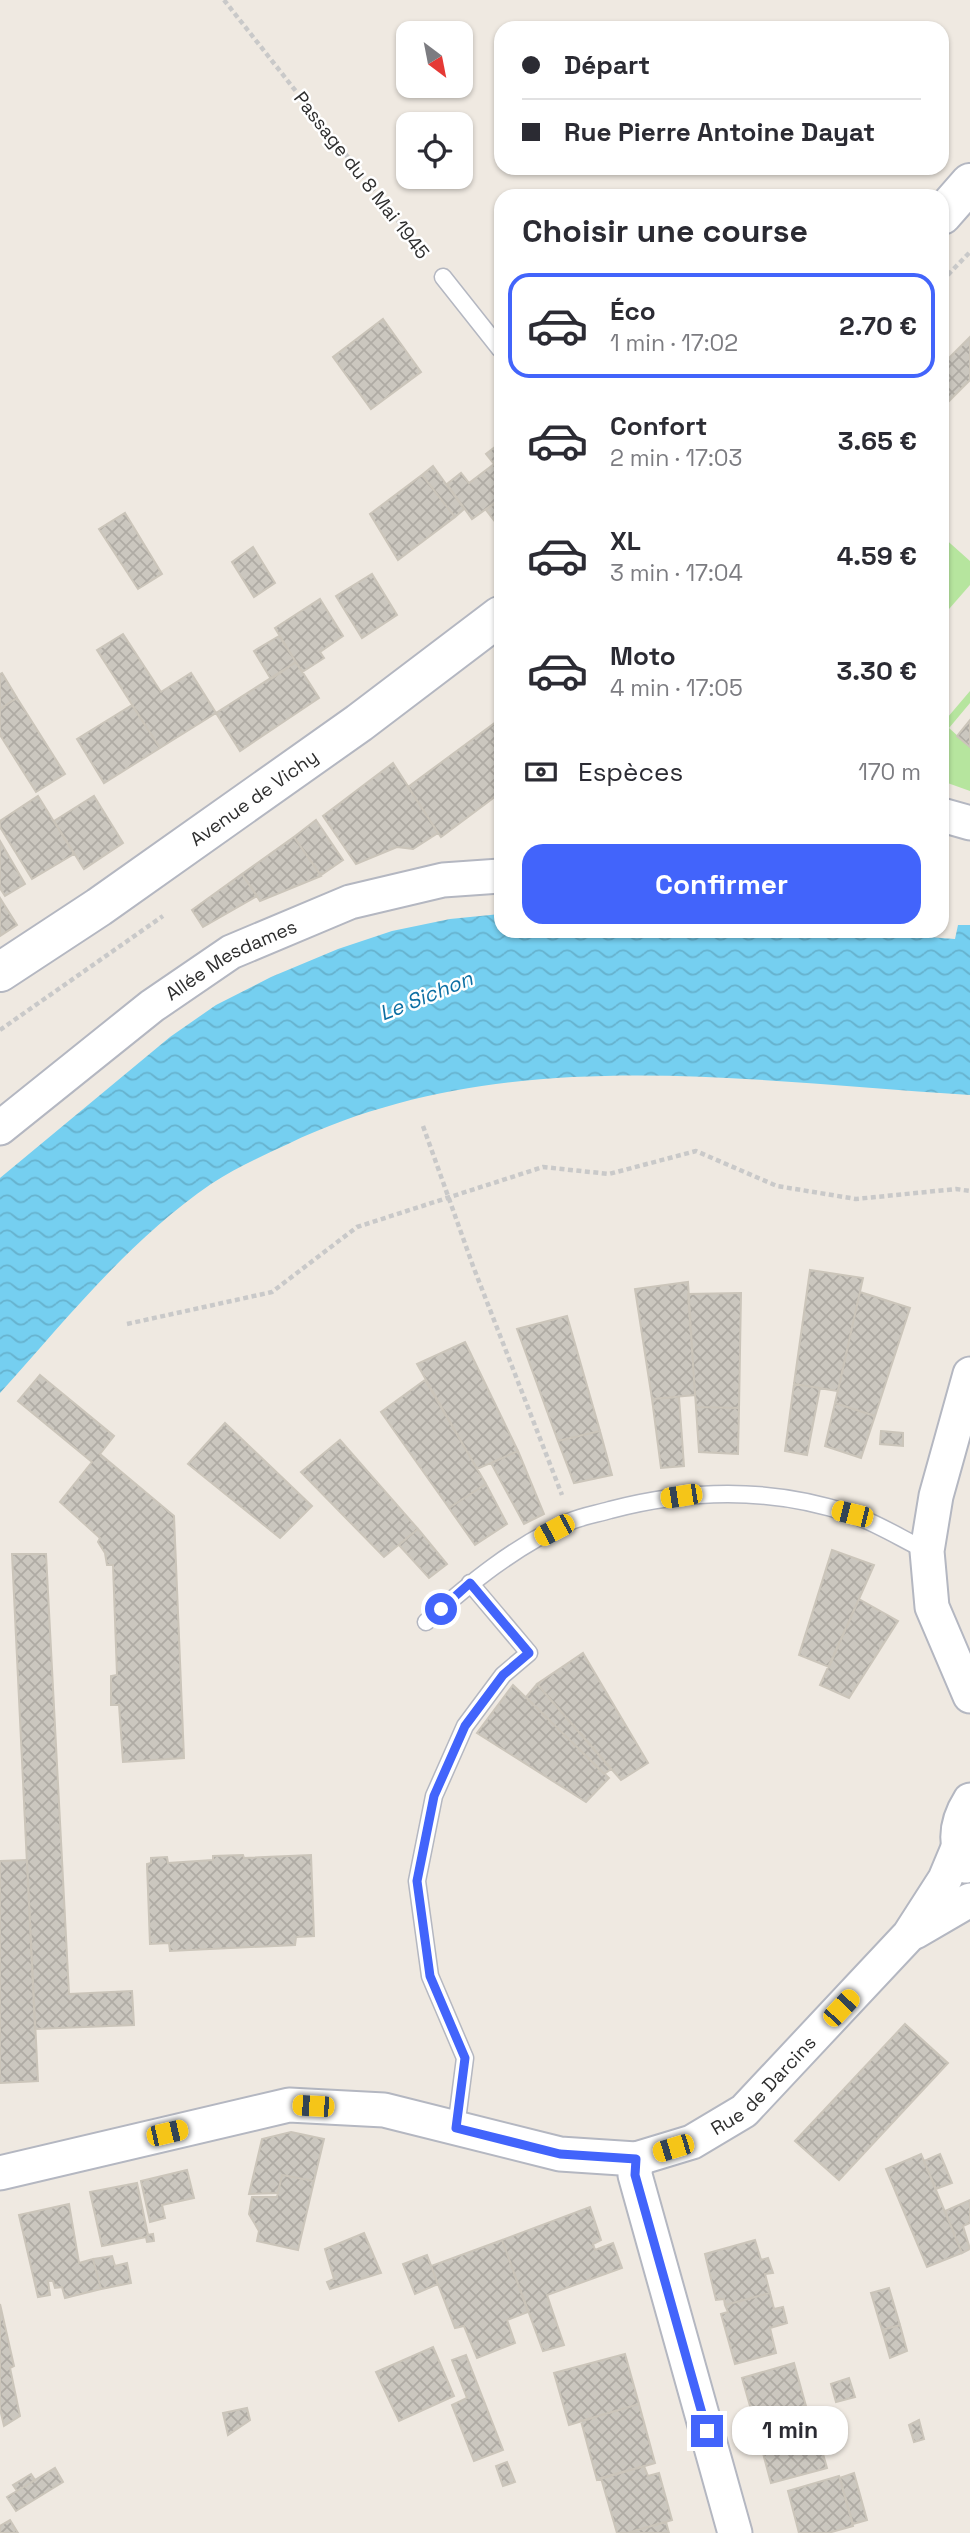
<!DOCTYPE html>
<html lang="fr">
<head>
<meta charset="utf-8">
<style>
  body { margin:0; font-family:"Space Grotesk",sans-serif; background:#f2f2f3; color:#2b2b33; height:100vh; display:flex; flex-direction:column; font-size:26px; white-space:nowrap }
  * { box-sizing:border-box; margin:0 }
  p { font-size:23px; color:#7c7c81 }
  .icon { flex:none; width:38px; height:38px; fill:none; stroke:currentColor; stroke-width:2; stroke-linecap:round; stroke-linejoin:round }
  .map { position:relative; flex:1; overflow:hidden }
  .details { position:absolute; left:494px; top:189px; width:455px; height:749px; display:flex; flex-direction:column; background:#fff; border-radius:21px; box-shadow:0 2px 5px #0004 }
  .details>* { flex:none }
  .top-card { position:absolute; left:494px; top:21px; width:455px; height:154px; border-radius:21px; box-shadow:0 2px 5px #0004; display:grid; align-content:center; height:154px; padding:0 28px; background:#fff }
  .needle { width:46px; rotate:148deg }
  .fabs { position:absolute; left:396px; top:21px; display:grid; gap:14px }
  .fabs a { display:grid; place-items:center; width:77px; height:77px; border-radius:14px; background:#fff; box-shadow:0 2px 5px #0004; font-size:35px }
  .end { position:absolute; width:32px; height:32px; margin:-16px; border:9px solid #4264fb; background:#fff; box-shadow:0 0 0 4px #fff }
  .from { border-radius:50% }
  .bubble { position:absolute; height:49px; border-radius:21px; background:#fff; box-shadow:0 2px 5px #0004; font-size:23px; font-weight:700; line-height:49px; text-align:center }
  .car { position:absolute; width:21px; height:42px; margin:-21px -10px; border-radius:9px; box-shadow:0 0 5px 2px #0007; background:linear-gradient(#f5c518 24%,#345 0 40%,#f5c518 0 76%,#345 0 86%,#f5c518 0) }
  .top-card b { display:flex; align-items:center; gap:24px; height:66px; font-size:26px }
  .top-card b+b { border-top:2px solid #e1e1e2 }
  .top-card i { width:18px; height:18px; background:#2b2b33 }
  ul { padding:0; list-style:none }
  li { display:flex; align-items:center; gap:21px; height:105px; margin:0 14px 10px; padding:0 14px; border:4px solid transparent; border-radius:21px }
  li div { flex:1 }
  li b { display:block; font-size:26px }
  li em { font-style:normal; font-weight:700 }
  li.active { border-color:#4264fb }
  li>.icon { width:63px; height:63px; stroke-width:1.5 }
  h2 { padding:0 28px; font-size:32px; line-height:84px }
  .pay { display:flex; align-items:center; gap:18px; height:77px; padding:0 28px; font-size:26px }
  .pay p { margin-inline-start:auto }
  .cta { display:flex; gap:14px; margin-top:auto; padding:14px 28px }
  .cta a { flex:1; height:80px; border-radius:21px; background:#4264fb; color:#fff; font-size:28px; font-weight:700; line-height:80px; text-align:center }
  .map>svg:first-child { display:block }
  .grass { fill:#b6e59e }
  .water { fill:url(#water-waves) }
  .building { fill:url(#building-cross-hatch); stroke:#cbc5ba; stroke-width:2 }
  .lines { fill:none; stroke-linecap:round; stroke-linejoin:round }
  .lane-casing { stroke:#b4b7c1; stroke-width:19 }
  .street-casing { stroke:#b4b7c1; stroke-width:37 }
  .secondary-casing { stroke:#b4b7c1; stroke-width:42 }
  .path { stroke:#c9c9c9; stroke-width:4.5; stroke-dasharray:5 3.5; stroke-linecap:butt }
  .lane { stroke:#fff; stroke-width:16 }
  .street { stroke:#fff; stroke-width:33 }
  .secondary { stroke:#fff; stroke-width:38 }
  .route { stroke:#4264fb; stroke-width:9 }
  .labels { text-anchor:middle; stroke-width:5; stroke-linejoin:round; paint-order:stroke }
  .street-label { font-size:19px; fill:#2e2e2e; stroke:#fff }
  .water-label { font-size:21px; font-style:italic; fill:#0d6fa3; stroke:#fff }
</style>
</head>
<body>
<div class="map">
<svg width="970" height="2533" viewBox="0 0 970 2533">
  <defs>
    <pattern id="water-waves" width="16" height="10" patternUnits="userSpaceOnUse" patternTransform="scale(1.75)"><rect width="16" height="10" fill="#75cff0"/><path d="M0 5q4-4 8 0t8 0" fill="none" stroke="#66b2ce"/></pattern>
    <pattern id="building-cross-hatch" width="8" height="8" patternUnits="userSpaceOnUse" patternTransform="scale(1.75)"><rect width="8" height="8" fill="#cbc7bf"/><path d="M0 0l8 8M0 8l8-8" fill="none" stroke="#afaba4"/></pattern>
  </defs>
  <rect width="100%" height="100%" fill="#efe9e1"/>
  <!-- grass -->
  <path class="grass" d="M942,536L970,561V585L942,617Z
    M970,691V703L949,728L970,747V791L942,781V724Z"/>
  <!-- water -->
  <path class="water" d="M500,914V931H848L955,939L958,925H970V1095C740,1081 504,1041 288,1144C262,1156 235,1168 211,1184C129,1240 66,1320 0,1393V1178L170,1037L216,1005L271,977L338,949L392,931L450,919Z"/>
  <!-- building -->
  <path class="building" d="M383,319L421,372L371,409L333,357Z
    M970,337V380L942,408V365Z
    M500,443V499L472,519L447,484L461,473L469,483L494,464L486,454Z
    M433,466L464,509L455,517L422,475Z
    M422,475L455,517L398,560L370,514Z
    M500,499V528L486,510Z
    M125,513L162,574L138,589L99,529Z
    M253,547L275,583L254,597L232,562Z
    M372,574L397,615L362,638L336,596Z
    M320,599L343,636L320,652L324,658L302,672L275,628Z
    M123,634L161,692L191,673L216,713L160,748L97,650Z
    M279,636L296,662L271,679L254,651Z
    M296,662L319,698L240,751L216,713Z
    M2,673L17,698L0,709V674Z
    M17,698L65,774L36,792L0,735V709Z
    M132,705L160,748L104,783L77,739Z
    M500,719V793L441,837L408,787Z
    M970,720V747L957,736Z
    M393,763L438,833L413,849L397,847L356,864L323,816Z
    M38,796L74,854L32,879L0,827V821Z
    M94,796L123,843L84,869L54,821Z
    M316,820L343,860L321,875L294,837Z
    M294,837L321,876L260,901L242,874Z
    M0,841L25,884L5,896L0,888Z
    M242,874L257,896L203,927L192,910Z
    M0,898L17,925L0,936Z
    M810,1270L863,1278L838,1391L794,1384Z
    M688,1282L695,1395L652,1399L635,1289Z
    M860,1292L910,1308L875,1416L835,1403Z
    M741,1293L739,1408L696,1407L688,1294Z
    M567,1316L600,1431L558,1441L517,1329Z
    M465,1342L518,1451L477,1469L417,1364Z
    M40,1375L114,1436L100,1454L174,1516L184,1758L123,1762L119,1705H111V1676L117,1675L113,1565H107L105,1553L98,1542L100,1538L60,1502L92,1462L18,1401Z
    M425,1380L486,1484L449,1508L381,1412Z
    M794,1384L820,1388L807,1455L785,1451Z
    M679,1397L684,1466L661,1468L652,1399Z
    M835,1403L875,1416L861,1458L825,1446Z
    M696,1407L739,1408L738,1454L699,1452Z
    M225,1423L312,1506L280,1538L188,1464Z
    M600,1431L612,1475L574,1483L558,1441Z
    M881,1431L903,1433V1446L880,1444Z
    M340,1440L418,1529L384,1557L301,1472Z
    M518,1451L544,1514L524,1524L491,1463Z
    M486,1484L507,1524L475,1545L449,1508Z
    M418,1529L447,1564L429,1578L399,1545Z
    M832,1550L874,1565L829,1667L799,1655Z
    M12,1554H46L69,1994L132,1991L134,2025L35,2029Z
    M859,1599L898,1621L849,1698L820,1685Z
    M583,1653L648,1763L621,1780L537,1684Z
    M537,1684L611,1769L604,1774L526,1697Z
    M513,1685L609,1778L586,1802L477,1733Z
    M243,1855L244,1858L311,1855L314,1936L296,1937L295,1945L170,1951L169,1943L150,1944L147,1864L151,1863V1858L167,1857L168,1863L213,1860V1856Z
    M27,1860L38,2081L0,2083V1861Z
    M905,2024L948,2063L839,2180L795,2141Z
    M291,2132L324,2139L314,2181L282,2175L278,2193L249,2194L262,2139Z
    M921,2154L962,2253L927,2267L886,2169Z
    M940,2154L952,2183L936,2189L924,2161Z
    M187,2170L194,2198L162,2205L165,2218L150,2222L141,2181Z
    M282,2175L314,2181L298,2250L257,2241L259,2231L249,2214L252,2197H277Z
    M137,2183L148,2235L153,2234L154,2241L147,2242L146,2237L102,2246L90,2192Z
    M970,2200V2223L963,2226L970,2249L962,2253L945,2211Z
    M69,2204L79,2263L93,2259L101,2289L65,2298L62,2287L55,2288L53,2281H48L50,2295L38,2297L19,2215Z
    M590,2207L601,2240L593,2244L595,2250L613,2243L622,2268L547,2295L564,2345L543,2351L502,2240Z
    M364,2233L381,2273L330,2289L327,2282L334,2279L325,2249Z
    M502,2240L528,2312L507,2320L515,2343L477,2358L464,2326L455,2328L431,2266Z
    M755,2240L761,2260L768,2258L773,2273L765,2274L770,2293L725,2305L724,2299L716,2300L705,2254Z
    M427,2255L438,2284L415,2294L403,2264Z
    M112,2256L115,2266L127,2263L131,2283L101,2289L93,2259Z
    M889,2288L900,2325L882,2330L871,2293Z
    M770,2293L774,2309L783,2307L787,2323L770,2328L776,2353L735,2364L721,2314L728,2312L725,2305Z
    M0,2304L14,2366L10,2368L20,2416L4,2426L0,2409Z
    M900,2325L907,2351L890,2358L882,2330Z
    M433,2347L454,2396L399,2421L376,2372Z
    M625,2354L639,2404L569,2425L554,2373Z
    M466,2355L503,2450L474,2461L452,2405L467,2398L452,2360Z
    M794,2363L806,2406L754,2420L742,2378Z
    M849,2378L855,2397L836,2402L831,2384Z
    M639,2404L655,2463L597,2480L581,2421Z
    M247,2408L250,2420L228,2435L223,2413Z
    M812,2415L827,2468L771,2483L757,2431Z
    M919,2420L924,2439L914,2442L909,2425Z
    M507,2462L515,2482L503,2486L496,2466Z
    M644,2466L648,2476L659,2473L672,2520L627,2533H617L601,2478Z
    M55,2468L63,2482L16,2511L7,2497Z
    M854,2473L867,2520L853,2524L840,2478Z
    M31,2474L35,2480L17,2491L13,2485Z
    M839,2476L853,2526L828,2533H799L788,2491Z
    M10,2520L18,2533H0V2526Z
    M666,2522L669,2533H627Z"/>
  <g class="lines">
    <!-- lane casing -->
    <g class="lane-casing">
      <path id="lane" d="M443,277L500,349
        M426,1622C470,1583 515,1546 569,1522C582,1516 597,1514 610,1510C690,1489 771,1487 851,1514C877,1523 902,1539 927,1551
        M456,2128L465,2058L430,1976L417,1881L434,1796L465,1726L503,1675L529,1653L470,1583"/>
    </g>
    <!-- street casing -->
    <g class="street-casing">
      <g id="street">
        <path d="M942,815L970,823"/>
        <path id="s1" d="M0,1128L152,1006L231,952L350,902L443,880L500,876"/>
        <path d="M970,1374L936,1496L927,1551L932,1607L970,1696"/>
        <path d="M966,1866C953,1843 956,1822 970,1800"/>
        <path d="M915,1932L970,1900"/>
        <path d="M636,2159L635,2175L735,2533"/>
        <path id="s2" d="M0,2173L289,2105L384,2110L560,2154L636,2159L692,2142L744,2111L909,1935L945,1879L958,1848"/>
      </g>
    </g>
    <!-- secondary casing -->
    <g class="secondary-casing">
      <g id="secondary">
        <path d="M942,215L970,183"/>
        <path id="s3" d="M0,972L99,907L359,723L500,616"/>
      </g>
    </g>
    <!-- path -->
    <path class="path" d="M224,0L425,255
      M942,281L970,252
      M0,1030L163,916
      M423,1126L473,1266L562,1495
      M127,1324L272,1292L357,1227L543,1167L609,1174L696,1151L777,1186L856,1199L956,1189L970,1191"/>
    <!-- lane -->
    <use href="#lane" class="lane"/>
    <!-- street -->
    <use href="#street" class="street"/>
    <!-- secondary -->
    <use href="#secondary" class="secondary"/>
  </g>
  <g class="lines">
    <!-- route -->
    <path class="route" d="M441,1609L470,1583L529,1653L503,1675L465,1726L434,1796L417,1881L430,1976L465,2058L456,2128L560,2154L636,2159L635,2175L707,2431"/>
  </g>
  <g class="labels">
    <!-- street labels -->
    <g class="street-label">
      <text transform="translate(362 175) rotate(52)" y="7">Passage du 8 Mai 1945</text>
      <text dy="7" stroke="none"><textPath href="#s3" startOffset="308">Avenue de Vichy</textPath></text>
      <text dy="7" stroke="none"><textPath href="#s1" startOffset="287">Allée Mesdames</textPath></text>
      <text dy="7" stroke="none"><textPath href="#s2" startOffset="800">Rue de Darcins</textPath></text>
    </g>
    <!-- water labels -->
    <g class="water-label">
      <text transform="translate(426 996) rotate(-22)" y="7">Le Sichon</text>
    </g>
  </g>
</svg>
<div class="fabs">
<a><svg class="needle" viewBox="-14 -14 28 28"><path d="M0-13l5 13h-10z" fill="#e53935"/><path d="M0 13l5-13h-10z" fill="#7c7c81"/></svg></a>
<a><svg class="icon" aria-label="locate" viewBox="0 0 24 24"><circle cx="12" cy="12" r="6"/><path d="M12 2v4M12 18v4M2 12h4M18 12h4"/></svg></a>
</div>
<i class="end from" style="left:441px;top:1609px"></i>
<i class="end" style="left:707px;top:2431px"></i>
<div class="bubble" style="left:732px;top:2406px;width:116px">1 min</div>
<i class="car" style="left:681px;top:1496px;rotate:261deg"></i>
<i class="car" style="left:852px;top:1514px;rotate:284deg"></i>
<i class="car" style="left:554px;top:1530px;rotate:242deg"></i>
<i class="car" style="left:841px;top:2008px;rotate:43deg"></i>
<i class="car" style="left:313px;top:2106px;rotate:273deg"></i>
<i class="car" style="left:167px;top:2133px;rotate:77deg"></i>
<i class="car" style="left:673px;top:2148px;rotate:253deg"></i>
<div class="top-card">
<b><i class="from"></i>Départ</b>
<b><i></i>Rue Pierre Antoine Dayat</b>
</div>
<section class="details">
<h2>Choisir une course</h2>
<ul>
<li class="active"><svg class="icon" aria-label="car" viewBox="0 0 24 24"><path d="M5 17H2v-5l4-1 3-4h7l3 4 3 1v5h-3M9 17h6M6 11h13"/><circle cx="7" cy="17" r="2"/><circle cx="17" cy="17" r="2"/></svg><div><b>Éco</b><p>1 min · 17:02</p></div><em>2.70 €</em></li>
<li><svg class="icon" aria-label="car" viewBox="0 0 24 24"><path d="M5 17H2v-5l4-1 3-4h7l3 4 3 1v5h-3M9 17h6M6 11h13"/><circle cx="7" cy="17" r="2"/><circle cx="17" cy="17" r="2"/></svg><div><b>Confort</b><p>2 min · 17:03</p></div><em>3.65 €</em></li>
<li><svg class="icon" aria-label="car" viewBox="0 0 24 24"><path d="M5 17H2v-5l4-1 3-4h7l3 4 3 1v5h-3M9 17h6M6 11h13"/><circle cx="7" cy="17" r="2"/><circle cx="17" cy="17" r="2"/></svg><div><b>XL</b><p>3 min · 17:04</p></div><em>4.59 €</em></li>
<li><svg class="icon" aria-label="car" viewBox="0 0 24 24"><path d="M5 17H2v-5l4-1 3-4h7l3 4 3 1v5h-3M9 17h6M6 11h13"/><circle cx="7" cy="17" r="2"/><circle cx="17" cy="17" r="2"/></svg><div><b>Moto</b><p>4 min · 17:05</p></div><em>3.30 €</em></li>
</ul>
<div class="pay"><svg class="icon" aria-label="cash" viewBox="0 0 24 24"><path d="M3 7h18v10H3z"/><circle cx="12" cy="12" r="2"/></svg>Espèces<p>170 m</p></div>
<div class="cta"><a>Confirmer</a></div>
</section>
</div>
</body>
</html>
